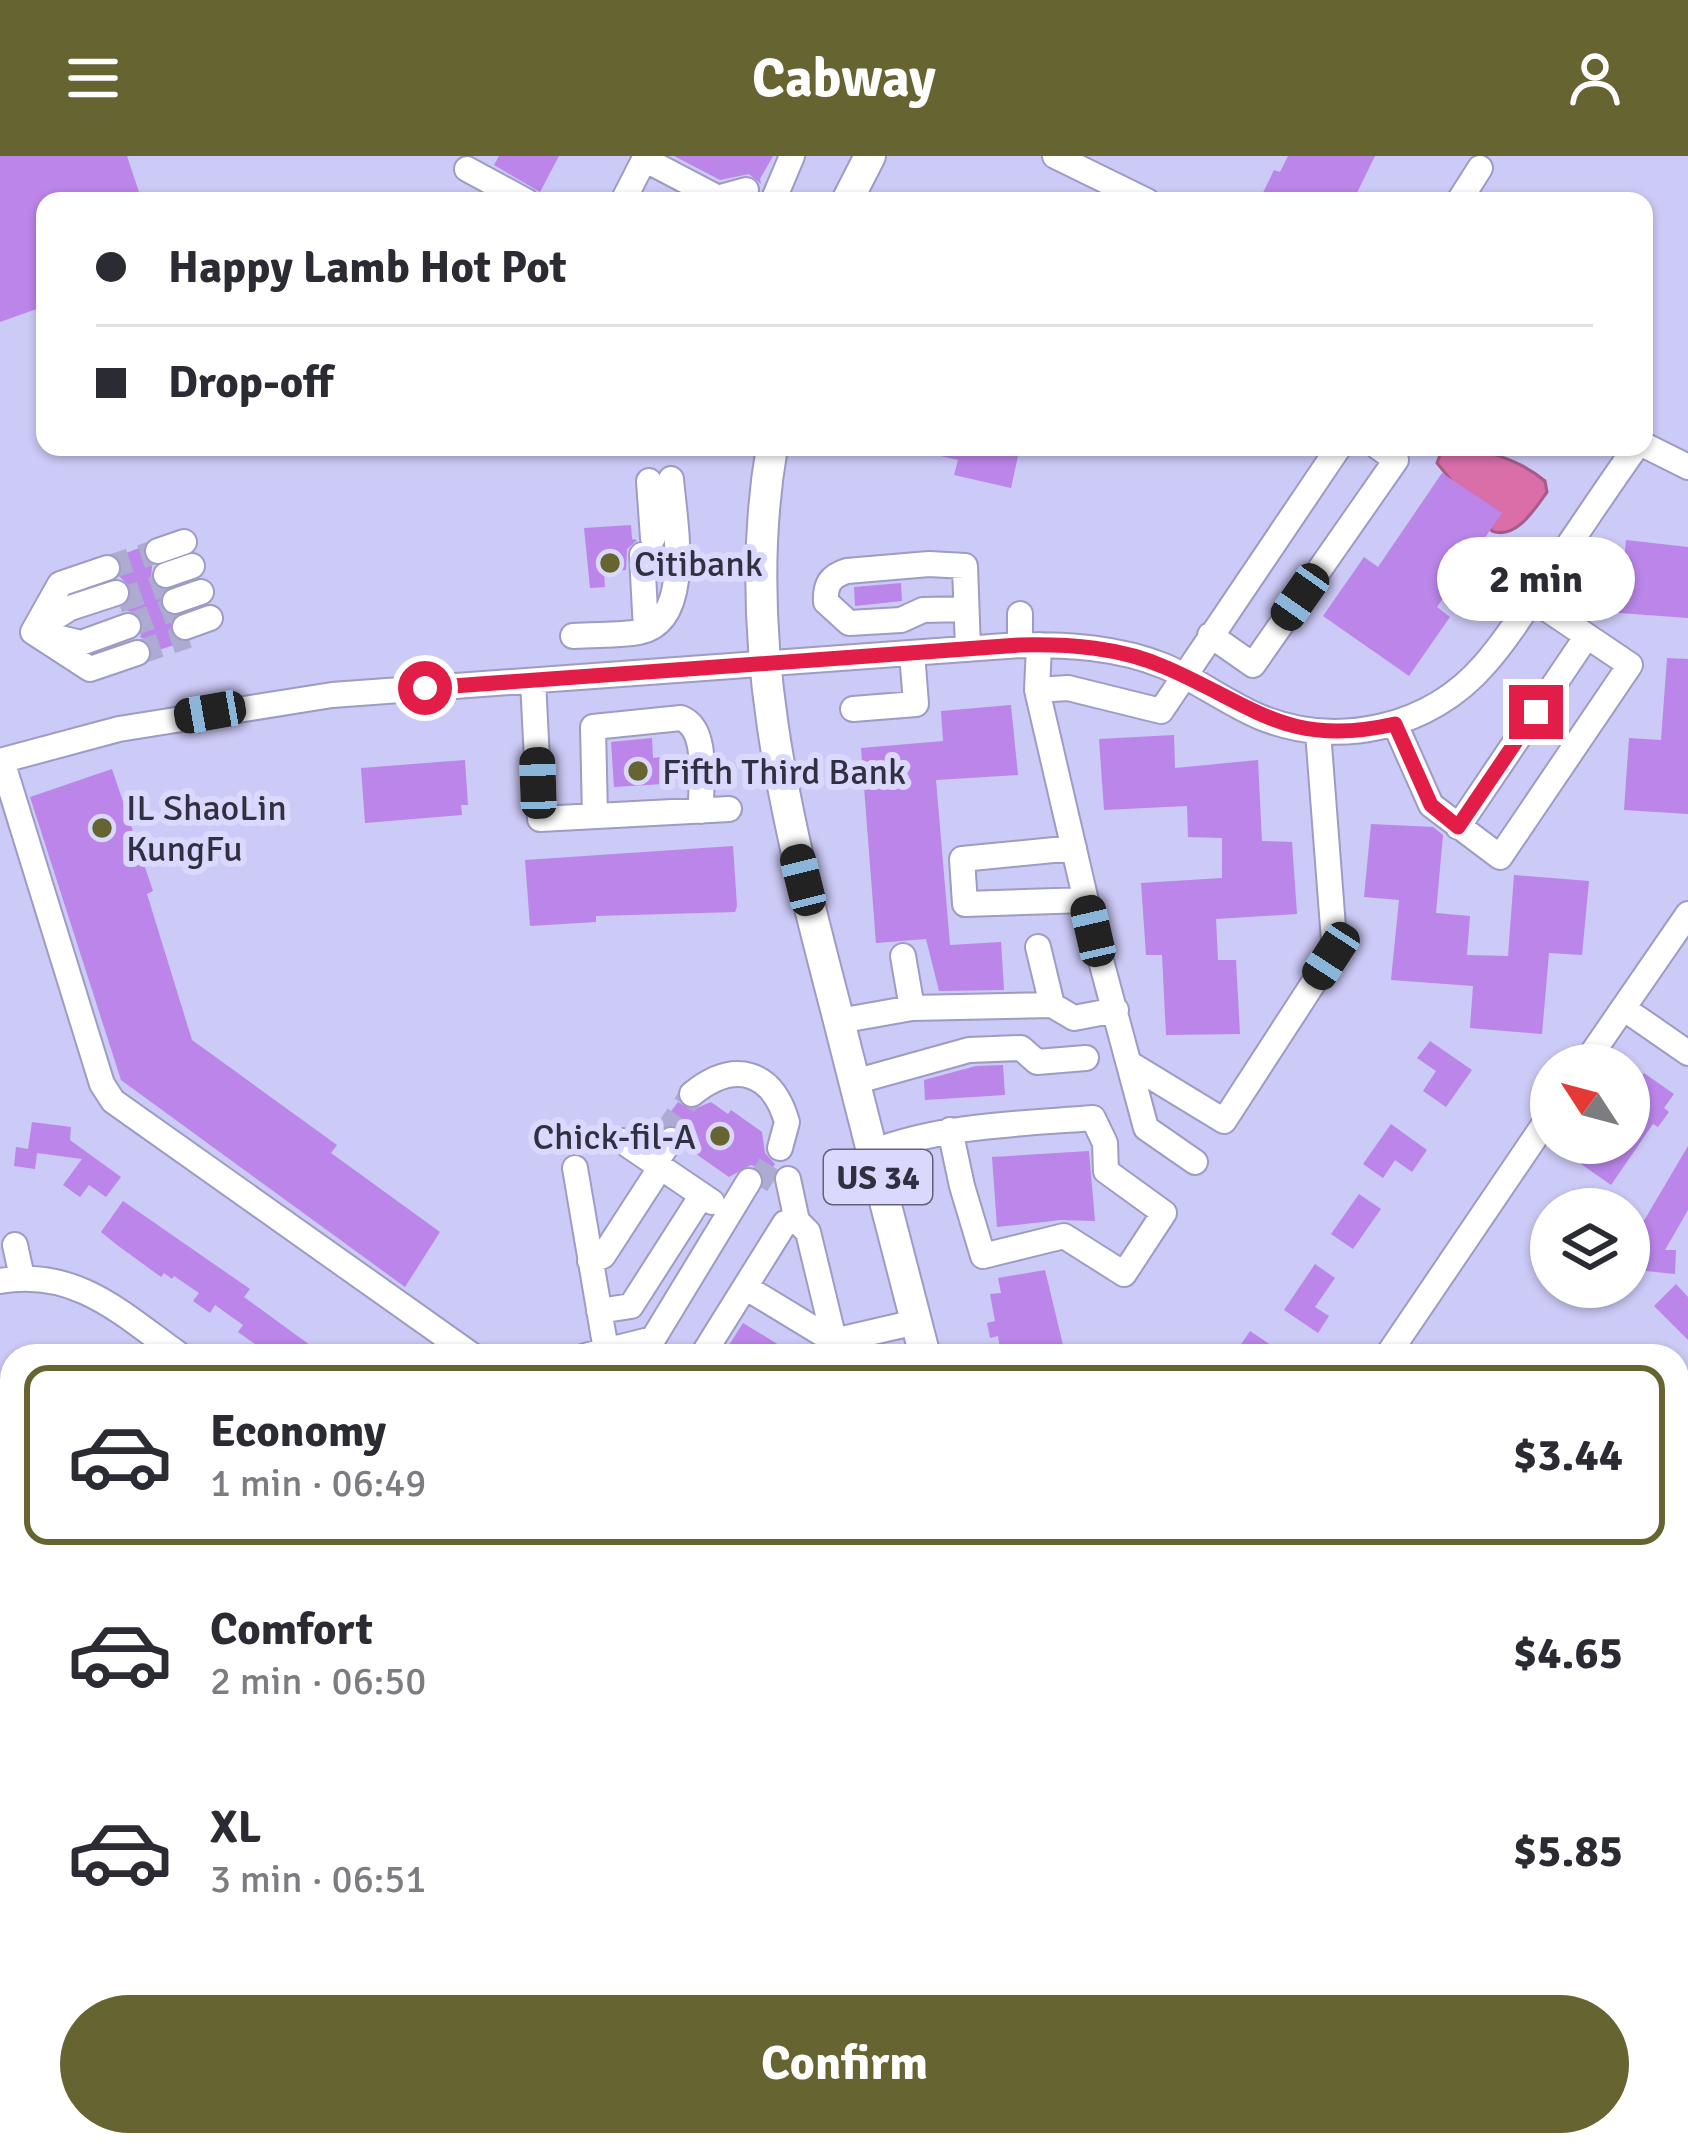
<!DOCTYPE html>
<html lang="en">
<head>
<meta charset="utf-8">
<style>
  body { margin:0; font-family:Signika,sans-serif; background:#f2f2f3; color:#2b2b33; height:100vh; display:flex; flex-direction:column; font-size:45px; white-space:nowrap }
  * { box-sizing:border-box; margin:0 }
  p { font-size:39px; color:#7c7c81 }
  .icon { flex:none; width:66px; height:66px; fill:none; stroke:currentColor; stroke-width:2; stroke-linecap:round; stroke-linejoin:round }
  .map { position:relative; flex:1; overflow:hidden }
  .panel { position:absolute; left:0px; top:1188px; width:1689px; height:813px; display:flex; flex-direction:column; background:#fff; border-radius:36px 36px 0 0; box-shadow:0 3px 9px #0004 }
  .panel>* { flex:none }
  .guide { position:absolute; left:36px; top:36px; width:1617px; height:264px; border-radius:24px; box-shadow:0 3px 9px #0004; display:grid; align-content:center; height:264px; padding:0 60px; background:#fff }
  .needle { width:78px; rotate:306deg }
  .controls { position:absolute; left:1530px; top:888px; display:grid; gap:24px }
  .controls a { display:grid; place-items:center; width:120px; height:120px; border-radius:50%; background:#fff; box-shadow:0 3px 9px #0004; font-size:60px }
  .end { position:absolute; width:54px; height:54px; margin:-27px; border:15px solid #e11d48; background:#fff; box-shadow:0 0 0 6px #fff }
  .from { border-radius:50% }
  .bubble { position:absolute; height:84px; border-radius:42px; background:#fff; box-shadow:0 3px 9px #0004; font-size:39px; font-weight:700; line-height:84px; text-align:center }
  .car { position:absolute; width:36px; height:72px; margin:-36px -18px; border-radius:15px; box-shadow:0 0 9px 3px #0007; background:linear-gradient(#222 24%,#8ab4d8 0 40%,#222 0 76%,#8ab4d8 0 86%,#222 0) }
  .guide b { display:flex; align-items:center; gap:42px; height:114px; font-size:45px }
  .guide b+b { border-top:3px solid #e1e1e2 }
  .guide i { width:30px; height:30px; background:#2b2b33 }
  ul { padding:21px 0 0; list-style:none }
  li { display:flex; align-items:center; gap:36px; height:180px; margin:0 24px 18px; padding:0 36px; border:6px solid transparent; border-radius:24px }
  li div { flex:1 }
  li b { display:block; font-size:45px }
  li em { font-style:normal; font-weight:700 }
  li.current { border-color:#666431 }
  li>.icon { width:108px; height:108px; stroke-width:1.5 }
  .primary-button { display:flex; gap:24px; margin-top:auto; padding:24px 60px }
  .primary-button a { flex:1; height:138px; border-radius:72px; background:#666431; color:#fff; font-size:48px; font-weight:700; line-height:138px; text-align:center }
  header { display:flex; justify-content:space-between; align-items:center; height:156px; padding:0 60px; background:#666431; color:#fff; font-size:54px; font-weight:700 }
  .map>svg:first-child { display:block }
  .water { fill:#d96ea9; stroke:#a75b8a; stroke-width:3 }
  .building { fill:#bb85e9 }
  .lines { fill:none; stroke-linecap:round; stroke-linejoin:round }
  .minor-tunnel { stroke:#adabd2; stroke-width:24; stroke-dasharray:24 12; stroke-linecap:butt }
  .minor-casing { stroke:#9e9bc5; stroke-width:28 }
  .major-casing { stroke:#9e9bc5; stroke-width:34 }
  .minor { stroke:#fff; stroke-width:24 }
  .major { stroke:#fff; stroke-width:30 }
  .route { stroke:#e11d48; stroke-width:15 }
  .poi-dot { fill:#666431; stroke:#dad8fc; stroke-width:4.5 }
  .labels { text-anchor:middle; stroke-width:12; stroke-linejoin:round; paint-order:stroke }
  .shield { fill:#dad8fc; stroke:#64627a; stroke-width:3 }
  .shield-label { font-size:33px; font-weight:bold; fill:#313042 }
  .poi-label { font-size:36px; fill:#313042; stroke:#dad8fc; text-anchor:start }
</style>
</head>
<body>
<header><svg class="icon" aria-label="menu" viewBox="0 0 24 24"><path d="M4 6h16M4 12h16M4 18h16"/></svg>Cabway<svg class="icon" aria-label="person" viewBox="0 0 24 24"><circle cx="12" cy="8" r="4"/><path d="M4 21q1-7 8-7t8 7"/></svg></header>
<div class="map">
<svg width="1688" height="2000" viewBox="0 0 1688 2000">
  <rect width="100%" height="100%" fill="#cccaf6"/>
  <!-- water -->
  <path class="water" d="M1443,291C1478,291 1518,302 1545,325L1547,336C1534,354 1516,384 1492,375L1437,307Z"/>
  <!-- building -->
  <path class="building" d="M0,0H127L142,45H45V150L0,166Z
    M499,0H559L540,36L494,9Z
    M674,0H773L760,23L761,28L749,18L720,24Z
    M1288,0H1375L1353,45H1259L1274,14L1280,16Z
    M928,291H1020L1011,332L954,319L958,304L927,297Z
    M1442,317L1502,357L1437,451L1450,461L1409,520L1323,460L1364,401L1378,411Z
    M631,369L632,383L637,384L627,393L626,414L604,416L605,431L590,432L584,372Z
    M1626,384L1688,391V462L1619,457Z
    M142,391L143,401L152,410L151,425L162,435L160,451L172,461L170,478L180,487L153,496L149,485L140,481L144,472L139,458L121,453L129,447L132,433L120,421L123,408L118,400Z
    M901,427L902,445L855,450L854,431Z
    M1667,502L1688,503V658L1624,654L1629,582L1661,584Z
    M1011,549L1018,619L936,624L950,789L1001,786L1004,834L939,835L926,783L876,787L861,592L943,585L941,555Z
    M1174,579L1175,612L1258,604L1262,685L1292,686L1297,758L1216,763L1218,804H1236L1240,878L1166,879L1162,799H1146L1141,727L1222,722V682L1188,681L1187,650L1104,654L1099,583Z
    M652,582L653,602L662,601L663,628L614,631L611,586Z
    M465,604L468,649H461L462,659L365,667L361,612Z
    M112,613L153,735L147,738L192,884L337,989L331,997L440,1076L405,1131L121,924L30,641Z
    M1371,668L1433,671L1443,679L1436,757L1470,760L1467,799L1508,800L1514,719L1589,725L1582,799L1549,797L1542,878L1470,872L1473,830L1391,824L1399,744L1364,741Z
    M733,690L737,750L735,756L596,760V766L530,770L525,704Z
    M1430,885L1472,914L1446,951L1423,935L1436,915L1417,902Z
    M1003,909L1005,939L925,944L924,924L976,910Z
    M1644,917L1674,938L1664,952L1669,956L1658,971L1653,968L1611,1029L1581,1008L1596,987H1629V948L1637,937L1632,933Z
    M678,946L692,954L711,946L728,958L731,954L762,976L765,997L775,1008L765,1024L758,1012L751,1009L729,1021L686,991V978L680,970L665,969L657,974Z
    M32,966L71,971L70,984L121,1021L106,1041L89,1029L80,1041L63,1029L82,1003L37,997L35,1013L14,1010L16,991L28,993Z
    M1391,968L1427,994L1412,1016L1395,1004L1383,1022L1363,1008Z
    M1688,990V1054L1665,1094H1676L1675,1118L1636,1114L1638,1068H1642Z
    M1089,995L1095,1065L1061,1064L997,1071L992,1001Z
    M1359,1038L1381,1053L1353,1093L1331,1078Z
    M123,1045L250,1133L244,1141L325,1200H272L238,1176L243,1169L215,1149L210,1157L193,1145L199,1137L174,1120L172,1123L164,1117L161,1121L117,1089L101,1076Z
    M1315,1108L1335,1122L1315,1151L1329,1160L1318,1177L1284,1154Z
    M1045,1114L1063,1189L1022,1196L1021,1189L1000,1193L998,1180L990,1182L987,1167L995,1165L990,1138L1001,1137L998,1122Z
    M1676,1128L1688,1141V1184L1654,1150Z
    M743,1167L797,1200H722Z
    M1250,1175L1287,1200H1233Z"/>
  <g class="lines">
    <!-- minor-tunnel -->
    <path class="minor-tunnel" d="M107,412L158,395
      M118,445L169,427
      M128,470L178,451
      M137,497L188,480
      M664,979L692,938
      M757,1029L780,992"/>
    <!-- minor casing -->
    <g class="minor-casing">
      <path id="minor" d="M1055,0L1147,45
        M644,3L724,45
        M467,13L526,45
        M717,42L746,34
        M623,45L646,0
        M773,45L792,0
        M1459,45L1480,12
        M1644,289L1688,311
        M649,325L653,382
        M158,395L184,386
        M642,399L646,474
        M166,419L192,410
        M175,445L201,436
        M966,453L923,454L901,464L849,467L826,446C825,429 830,420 847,415L929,408L965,410L968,493
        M1020,458V489
        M185,471L210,462
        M35,474L70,452L116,437
        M33,476L90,513L137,497
        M33,476L60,428L107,412
        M1210,479L1253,509L1396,304L1378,291
        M52,480L81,487L128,470
        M573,480C595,478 618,480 639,476C695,465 674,363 671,323
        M1039,489L1037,534L1093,775L1146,972L1195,1006
        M533,525L540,663L729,653
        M1037,534L1068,532L1161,555L1339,291
        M853,553L916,548L912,497
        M1395,568L1431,649L1500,701L1630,509L1532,443
        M0,605L119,573L332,539L1020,489C1070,489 1117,491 1164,510C1197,524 1227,547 1260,561C1338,593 1430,572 1485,508C1509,481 1528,449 1548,419C1578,376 1606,333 1636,291
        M2,605L102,928L113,945L473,1200
        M595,660L593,571L681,562C710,573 700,628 701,655
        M1458,671L1587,480
        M1074,692L962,703L965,748L1086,744
        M1038,791L1052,849
        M903,800L912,852
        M1623,852L1688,897
        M839,865L912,852L1052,849L1074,862L1116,854
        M1132,909L1224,965L1331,800L1334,784L1318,576
        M1584,909L1688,758
        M854,926L969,894L1021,892L1037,906L1086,902
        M692,938C734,904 772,914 787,966L780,992
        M622,985L712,1046
        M872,996C943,969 1018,968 1093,962L1105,987L1106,1015L1164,1057L1124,1118L1064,1080L983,1100L962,1030L950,974
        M654,1008L671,984
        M575,1012L607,1200
        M788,1023L797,1065
        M15,1089L22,1121
        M590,1105L603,1100L660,1012
        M0,1125C77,1112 122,1158 181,1200
        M745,1131L834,1185L916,1166
        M599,1155L631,1150L702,1039
        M585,1200L653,1183L749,1025
        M702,1200L785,1067L797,1065L808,1076L838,1200
        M1387,1200L1551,958
        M0,1496L12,1479
        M0,1921L12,1904
        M0,1960L12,1969
        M41,1989L57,2000
        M893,1989L926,2000
        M1068,1989V2000
        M1192,1989V2000
        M1317,1989V2000
        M1365,1989V2000
        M363,2000L368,1989
        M764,2000L771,1989
        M1594,2000L1596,1989"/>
    </g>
    <!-- major casing -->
    <g class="major-casing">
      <path id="major" d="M847,45L870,0
        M772,291C738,487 790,676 839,865C867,977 896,1088 925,1200
        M1014,1989V2000"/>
    </g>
    <!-- minor -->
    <use href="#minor" class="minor"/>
    <!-- major -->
    <use href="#major" class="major"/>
  </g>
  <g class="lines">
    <!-- route -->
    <path class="route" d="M425,532L1020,489C1070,488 1120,491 1167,512C1256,551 1289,592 1395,568L1431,649L1458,671L1536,556"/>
  </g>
  <!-- markers -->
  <g class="poi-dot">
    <circle cx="610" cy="407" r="12"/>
    <circle cx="638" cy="615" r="12"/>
    <circle cx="102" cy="672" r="12"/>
    <circle cx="720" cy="980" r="12"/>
  </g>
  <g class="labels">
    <!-- shield labels -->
    <rect class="shield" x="824" y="994" width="108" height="54" rx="9"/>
    <g class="shield-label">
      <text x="878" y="1033">US 34</text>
    </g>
    <!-- poi labels -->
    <g class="poi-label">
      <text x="634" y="420">Citibank</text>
      <text x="662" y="628">Fifth Third Bank</text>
      <text x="126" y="664">IL ShaoLin<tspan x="126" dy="41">KungFu</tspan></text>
      <text x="696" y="993" text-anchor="end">Chick-fil-A</text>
    </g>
  </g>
</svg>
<div class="controls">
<a><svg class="needle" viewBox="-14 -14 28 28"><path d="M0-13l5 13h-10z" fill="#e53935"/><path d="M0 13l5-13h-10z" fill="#7c7c81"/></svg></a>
<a><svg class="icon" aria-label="layers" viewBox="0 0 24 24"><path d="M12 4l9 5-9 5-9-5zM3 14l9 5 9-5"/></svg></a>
</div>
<i class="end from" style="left:425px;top:532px"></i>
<i class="end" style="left:1536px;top:556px"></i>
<div class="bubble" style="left:1437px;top:381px;width:198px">2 min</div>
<i class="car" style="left:1300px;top:441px;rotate:215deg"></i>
<i class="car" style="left:210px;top:556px;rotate:260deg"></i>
<i class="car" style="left:538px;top:627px;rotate:358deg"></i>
<i class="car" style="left:803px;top:724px;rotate:346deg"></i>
<i class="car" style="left:1093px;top:775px;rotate:347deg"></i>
<i class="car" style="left:1331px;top:800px;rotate:213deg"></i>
<div class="guide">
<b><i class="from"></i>Happy Lamb Hot Pot</b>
<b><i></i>Drop-off</b>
</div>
<section class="panel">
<ul>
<li class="current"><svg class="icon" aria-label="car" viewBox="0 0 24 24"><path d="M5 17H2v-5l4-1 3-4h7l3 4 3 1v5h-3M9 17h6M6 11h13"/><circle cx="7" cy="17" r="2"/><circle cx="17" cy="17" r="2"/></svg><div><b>Economy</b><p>1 min · 06:49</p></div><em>$3.44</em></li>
<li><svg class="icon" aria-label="car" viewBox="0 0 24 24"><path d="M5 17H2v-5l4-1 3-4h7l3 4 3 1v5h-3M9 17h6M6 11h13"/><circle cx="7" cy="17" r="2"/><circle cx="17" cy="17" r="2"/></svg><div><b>Comfort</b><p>2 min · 06:50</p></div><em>$4.65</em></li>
<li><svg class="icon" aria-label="car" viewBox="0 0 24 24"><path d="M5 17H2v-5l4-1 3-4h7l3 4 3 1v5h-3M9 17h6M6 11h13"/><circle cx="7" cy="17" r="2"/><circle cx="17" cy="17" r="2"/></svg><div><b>XL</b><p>3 min · 06:51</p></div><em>$5.85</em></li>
</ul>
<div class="primary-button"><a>Confirm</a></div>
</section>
</div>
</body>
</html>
